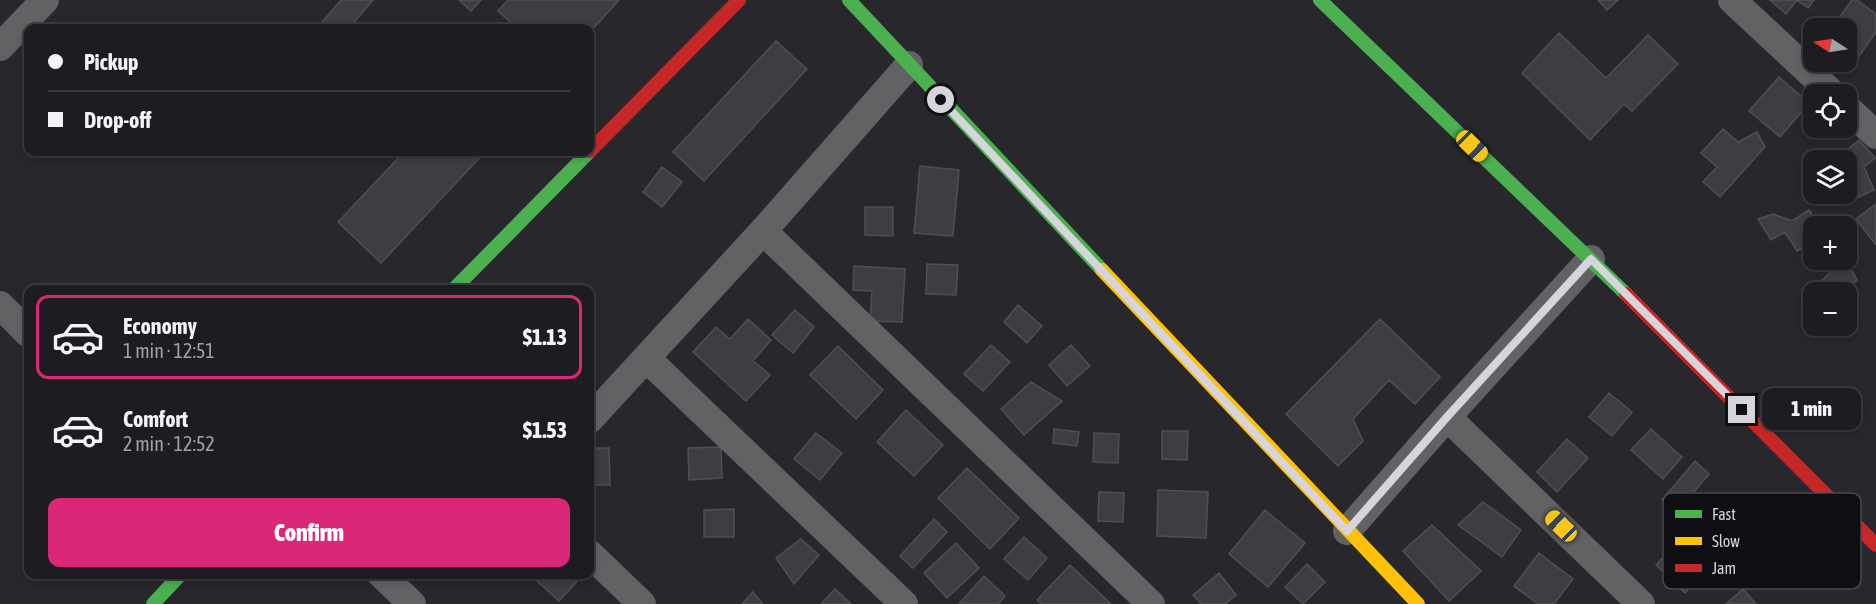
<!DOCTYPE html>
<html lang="en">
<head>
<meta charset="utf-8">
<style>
  body { margin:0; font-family:"Asap Condensed",sans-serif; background:#2a2a2e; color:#f1f3f6; height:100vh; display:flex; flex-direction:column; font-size:22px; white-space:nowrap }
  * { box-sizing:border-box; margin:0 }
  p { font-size:20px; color:#a0a2a5 }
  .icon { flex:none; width:33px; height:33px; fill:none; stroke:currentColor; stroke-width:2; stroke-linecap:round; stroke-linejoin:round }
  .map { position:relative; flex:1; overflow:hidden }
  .side { position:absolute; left:24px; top:285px; width:570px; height:294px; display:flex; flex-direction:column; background:#1d1d21; border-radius:12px; box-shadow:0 3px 9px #0003,0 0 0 2px #3b3b3f }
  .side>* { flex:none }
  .top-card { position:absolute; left:24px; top:24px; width:570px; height:132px; border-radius:12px; box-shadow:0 3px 9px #0003,0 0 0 2px #3b3b3f; display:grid; align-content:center; height:132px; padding:0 24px; background:#1d1d21 }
  .needle { width:39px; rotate:282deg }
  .controls { position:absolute; left:1803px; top:18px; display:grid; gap:12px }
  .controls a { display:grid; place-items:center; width:54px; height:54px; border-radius:12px; background:#1d1d21; box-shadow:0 3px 9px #0003,0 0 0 2px #3b3b3f; font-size:30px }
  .end { position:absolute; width:27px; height:27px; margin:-14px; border:8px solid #d6d5db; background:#111; box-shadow:0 0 0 3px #111 }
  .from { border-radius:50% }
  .bubble { position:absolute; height:42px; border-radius:12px; background:#1d1d21; box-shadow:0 3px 9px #0003,0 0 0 2px #3b3b3f; font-size:20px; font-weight:800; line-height:42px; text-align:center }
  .car { position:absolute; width:18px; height:36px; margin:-18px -9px; border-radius:8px; box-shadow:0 0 4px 2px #0007; background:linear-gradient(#f5c518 24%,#345 0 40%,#f5c518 0 76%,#345 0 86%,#f5c518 0) }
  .top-card b { display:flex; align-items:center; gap:21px; height:57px; font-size:22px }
  .top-card b+b { border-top:2px solid #3b3b3f }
  .top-card i { width:15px; height:15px; background:#f1f3f6 }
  ul { padding:10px 0 0; list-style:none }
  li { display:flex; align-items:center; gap:18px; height:84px; margin:0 12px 9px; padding:0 12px; border:3px solid transparent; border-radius:12px }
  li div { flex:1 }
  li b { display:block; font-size:22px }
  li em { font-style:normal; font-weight:800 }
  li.active { border-color:#db2777 }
  li>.icon { width:54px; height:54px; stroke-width:1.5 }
  .action { display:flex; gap:12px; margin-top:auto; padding:12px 24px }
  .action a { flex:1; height:69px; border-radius:12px; background:#db2777; color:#fff; font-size:24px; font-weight:800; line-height:69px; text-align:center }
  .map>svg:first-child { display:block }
  .building { fill:#3d3e42; stroke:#4f5054; stroke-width:1.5 }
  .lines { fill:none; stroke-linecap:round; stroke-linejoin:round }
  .street { stroke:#626265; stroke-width:28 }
  .fast { stroke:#4caf50; stroke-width:14 }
  .slow { stroke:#ffc107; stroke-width:14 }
  .jam { stroke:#c62828; stroke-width:14 }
  .route { stroke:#d6d5db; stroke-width:8 }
  .key { fill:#0f0f13; stroke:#4b4a4f; stroke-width:1.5 }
  .key-label { font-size:16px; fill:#d6d5db }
</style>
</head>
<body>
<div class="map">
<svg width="1876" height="604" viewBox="0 0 1876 604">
  <rect width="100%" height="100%" fill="#27272c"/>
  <!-- building -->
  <path class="building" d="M341,0H373L349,28H317Z
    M459,0H481L471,11Z
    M508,0H619L590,32V28H517L498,11Z
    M1598,0H1618L1607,10Z
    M1770,0H1797L1786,14Z
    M1797,0H1814L1808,8Z
    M1852,0H1857L1876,14V32L1857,59L1846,51V40L1849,37L1846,35V28H1837L1833,26Z
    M1559,33L1606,78L1648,35L1678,64L1632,111L1624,104L1590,140L1522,73Z
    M776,41L807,69L704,181L673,152Z
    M1779,77L1809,103L1780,137L1749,111Z
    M1723,129L1738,142L1757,132L1765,147L1720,197L1703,182L1717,167L1701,153Z
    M1859,140L1875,158L1864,167L1874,190L1848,202L1841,194H1846V160H1835Z
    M404,152H485L381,263L338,222Z
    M920,166L959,170L953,236L914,233Z
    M662,167L682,182L662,207L643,192Z
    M1876,204V245L1856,219Z
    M865,207H893V236L865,235Z
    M1809,210L1820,226H1814V241L1797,251L1785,232L1771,240L1758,219L1773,214L1792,221Z
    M1846,259L1857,280L1844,292H1814V296L1810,292L1843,260Z
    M927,264L958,265L956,295L926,294Z
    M854,266L905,269L902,322L870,321L872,291L853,290Z
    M1018,305L1042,326L1027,343L1004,322Z
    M795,310L814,327L793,353L772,335Z
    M748,319L771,340L753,361L770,375L746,401L693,352L716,327L730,339Z
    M1380,319L1440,377L1415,404L1389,380L1353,419L1363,441L1338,466L1286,414Z
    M991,345L1010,362L983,391L964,374Z
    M1071,345L1090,366L1067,386L1049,365Z
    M838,346L883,390L856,419L810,375Z
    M1031,382L1062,401L1024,435L1001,409Z
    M1609,393L1632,412L1612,436L1589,417Z
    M906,410L943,445L914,476L877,442Z
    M1054,429L1079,432L1077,446L1053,443Z
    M1651,429L1682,457L1663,479L1631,450Z
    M1162,431H1188L1187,460L1162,459Z
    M816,433L842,453L820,480L794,459Z
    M1094,433L1119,434L1118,463L1093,462Z
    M1567,439L1588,458L1557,492L1537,472Z
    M721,447L722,478L689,480L688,448Z
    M590,448H609L610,485H590Z
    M1695,461L1709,474L1677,512L1662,500Z
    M967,468L1019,518L990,549L938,498Z
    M1158,490L1208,492L1206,538L1157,536Z
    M1099,492L1124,493L1123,522L1098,521Z
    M1483,502L1521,530L1502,557L1458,525Z
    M734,509V537H704V510Z
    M1265,510L1305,543L1268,587L1229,554Z
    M934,519L947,532L913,568L900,556Z
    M1432,525L1481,571L1449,601L1403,551Z
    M1024,537L1047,558L1028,580L1004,559Z
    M801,539L819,555L794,584L776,558Z
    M1680,540L1709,568L1685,593L1656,565Z
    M956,543L979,568L947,598L924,573Z
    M1539,553L1573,579L1554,604H1538L1514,586Z
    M1307,564L1325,582L1303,604L1285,587Z
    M1070,565L1111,604H1041L1037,600Z
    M1219,573L1236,595L1225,604H1201L1193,595Z
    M541,574H581L582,576L559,601L536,580Z
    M984,576L1005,596L998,604H959Z
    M835,589L851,604H821Z
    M1743,589L1756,604H1726Z
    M753,592L763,604H742Z"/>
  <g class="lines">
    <!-- street -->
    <path class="street" d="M1732,0L1833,94
      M0,47L45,0
      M1846,107L1876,135
      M763,231L1151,604
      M0,305L28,333
      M1447,417L1641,604
      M590,419L646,358
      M1347,531L1447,417L1591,259
      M590,554L642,604
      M381,574L412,604
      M904,604L646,358L763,231L909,65"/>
    <!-- fast -->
    <path class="fast" d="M849,0L1102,270
      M1320,0L1626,294
      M453,290L589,152
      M153,604L181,574"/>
    <!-- slow -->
    <path class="slow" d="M1102,270L1418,604"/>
    <!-- jam -->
    <path class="jam" d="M590,151L739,0
      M1626,294L1876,545"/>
  </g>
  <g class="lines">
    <!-- route -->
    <path class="route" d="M941,100L1347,531L1447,417L1591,259L1742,410"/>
  </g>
  <!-- legend -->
  <rect x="1663" y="493" width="198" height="96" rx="9" class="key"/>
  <rect x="1675" y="510" width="27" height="8" fill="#4caf50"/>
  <rect x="1675" y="537" width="27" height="8" fill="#ffc107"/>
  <rect x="1675" y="564" width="27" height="8" fill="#c62828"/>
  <g class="key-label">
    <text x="1712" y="520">Fast</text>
    <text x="1712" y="547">Slow</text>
    <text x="1712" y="574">Jam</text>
  </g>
</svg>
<div class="controls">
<a><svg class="needle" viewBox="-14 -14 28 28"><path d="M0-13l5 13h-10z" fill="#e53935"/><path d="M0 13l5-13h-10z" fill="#a0a2a5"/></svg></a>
<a><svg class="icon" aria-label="locate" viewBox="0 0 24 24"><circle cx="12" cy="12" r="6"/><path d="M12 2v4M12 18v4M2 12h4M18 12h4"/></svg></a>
<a><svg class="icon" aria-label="layers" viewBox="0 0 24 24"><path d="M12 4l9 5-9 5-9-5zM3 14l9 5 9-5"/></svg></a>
<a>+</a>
<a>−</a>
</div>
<i class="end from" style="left:941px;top:100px"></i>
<i class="end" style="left:1742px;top:410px"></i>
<div class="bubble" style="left:1762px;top:388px;width:99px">1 min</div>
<i class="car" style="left:1472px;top:146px;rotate:134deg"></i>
<i class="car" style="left:1561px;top:526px;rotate:314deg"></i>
<div class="top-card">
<b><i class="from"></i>Pickup</b>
<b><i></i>Drop-off</b>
</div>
<section class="side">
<ul>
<li class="active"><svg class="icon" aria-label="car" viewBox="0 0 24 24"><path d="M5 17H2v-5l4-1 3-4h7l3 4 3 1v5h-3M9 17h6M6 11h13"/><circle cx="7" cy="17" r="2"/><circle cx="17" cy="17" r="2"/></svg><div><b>Economy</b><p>1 min · 12:51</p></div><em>$1.13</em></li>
<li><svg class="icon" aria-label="car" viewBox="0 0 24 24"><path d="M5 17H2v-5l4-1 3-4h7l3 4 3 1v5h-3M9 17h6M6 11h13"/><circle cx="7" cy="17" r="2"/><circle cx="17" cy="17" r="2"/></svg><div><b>Comfort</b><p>2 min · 12:52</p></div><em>$1.53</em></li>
</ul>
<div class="action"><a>Confirm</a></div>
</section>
</div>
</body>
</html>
